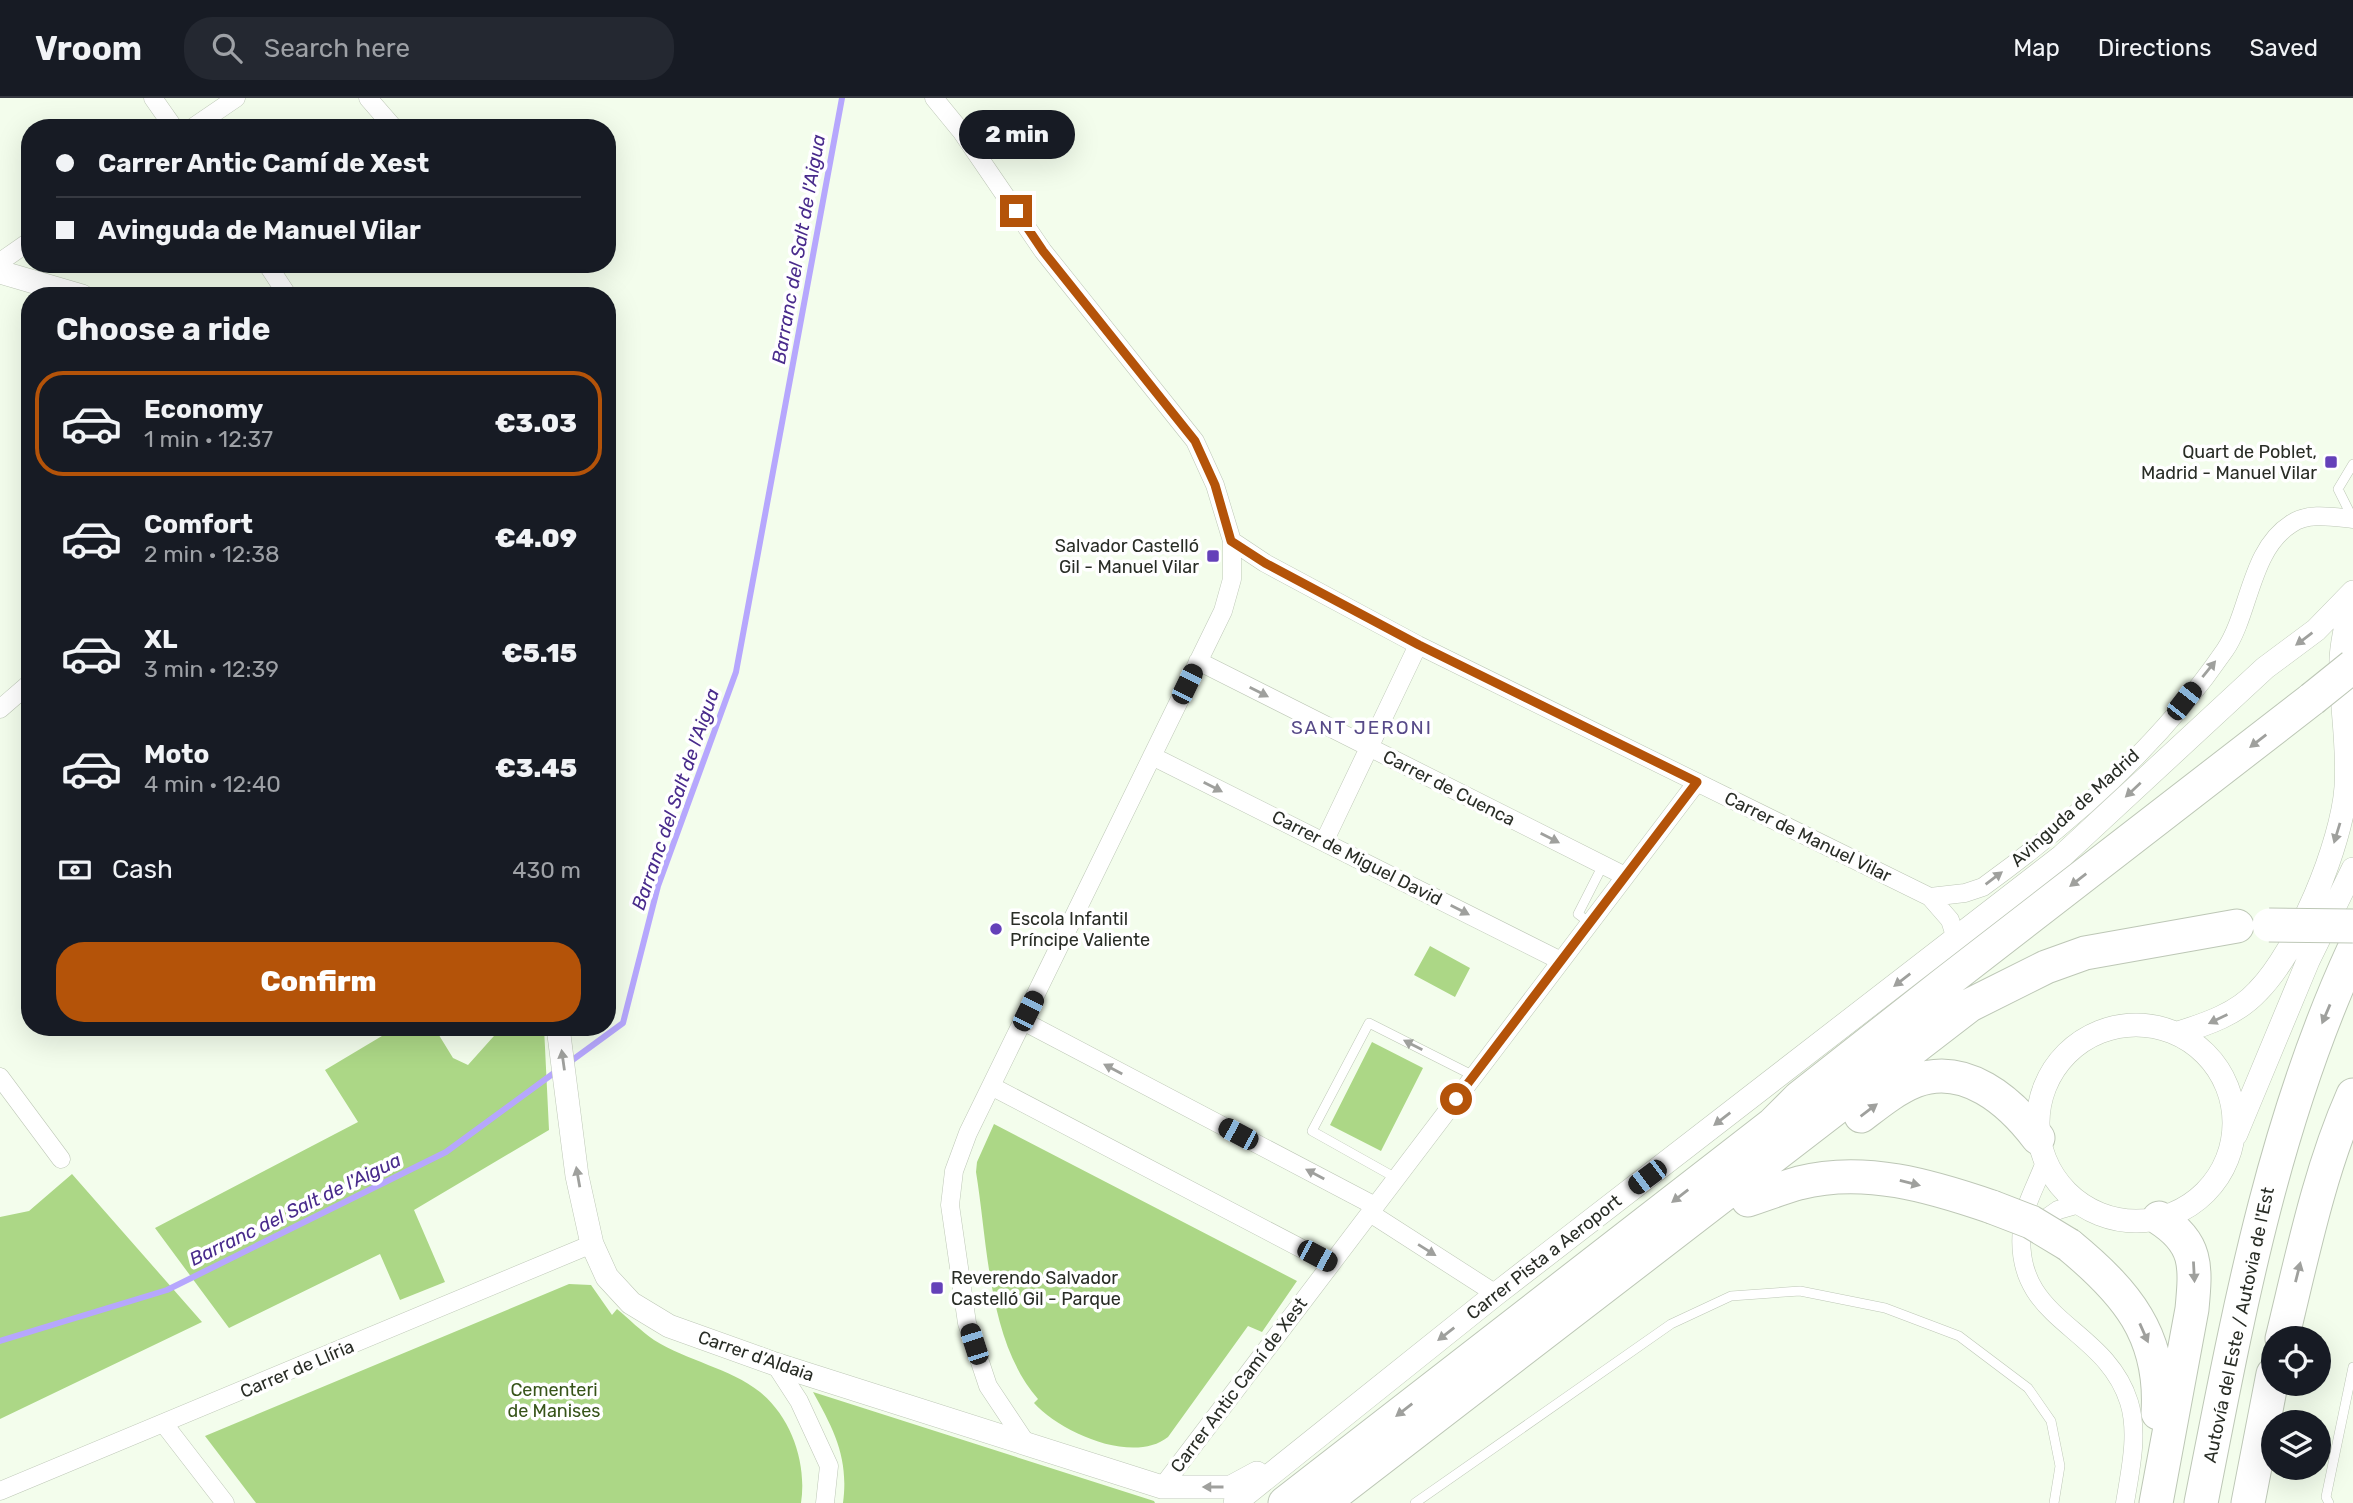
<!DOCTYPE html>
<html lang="en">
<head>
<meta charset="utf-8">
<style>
  body { margin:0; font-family:Rubik,sans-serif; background:#242831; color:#f1f3f6; height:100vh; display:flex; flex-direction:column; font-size:26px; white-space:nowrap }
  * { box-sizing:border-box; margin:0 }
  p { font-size:23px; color:#9ea1a6 }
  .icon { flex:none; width:38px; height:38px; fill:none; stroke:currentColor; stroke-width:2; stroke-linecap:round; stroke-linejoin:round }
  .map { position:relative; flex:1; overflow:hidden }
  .panel { position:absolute; left:21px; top:189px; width:595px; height:749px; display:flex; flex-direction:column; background:#171b24; border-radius:28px; box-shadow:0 7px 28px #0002 }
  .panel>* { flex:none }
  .top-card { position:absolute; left:21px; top:21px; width:595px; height:154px; border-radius:28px; box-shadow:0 7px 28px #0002; display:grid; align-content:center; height:154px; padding:0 35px; background:#171b24 }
  .tools { position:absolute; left:2261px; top:1228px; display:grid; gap:14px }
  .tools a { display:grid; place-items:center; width:70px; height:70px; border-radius:50%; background:#171b24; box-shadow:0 7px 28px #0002; font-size:35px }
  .end { position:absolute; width:32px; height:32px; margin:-16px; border:9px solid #b45309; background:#fff; box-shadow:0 0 0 4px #fff }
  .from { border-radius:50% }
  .bubble { position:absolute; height:49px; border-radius:24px; background:#171b24; box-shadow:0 7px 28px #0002; font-size:23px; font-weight:800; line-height:49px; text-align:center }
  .car { position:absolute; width:21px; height:42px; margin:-21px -10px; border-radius:9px; box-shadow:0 0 5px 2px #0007; background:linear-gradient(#222 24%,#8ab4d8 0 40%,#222 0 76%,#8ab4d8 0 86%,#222 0) }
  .top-card b { display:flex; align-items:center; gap:24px; height:66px; font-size:26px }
  .top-card b+b { border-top:2px solid #363941 }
  .top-card i { width:18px; height:18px; background:#f1f3f6 }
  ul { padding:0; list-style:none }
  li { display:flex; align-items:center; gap:21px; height:105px; margin:0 14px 10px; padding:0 21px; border:4px solid transparent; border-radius:28px }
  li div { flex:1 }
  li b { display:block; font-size:26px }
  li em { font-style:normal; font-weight:800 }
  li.on { border-color:#b45309 }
  li>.icon { width:63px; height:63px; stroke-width:1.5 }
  h2 { padding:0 35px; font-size:32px; line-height:84px }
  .pay { display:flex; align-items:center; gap:18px; height:77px; padding:0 35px; font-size:26px }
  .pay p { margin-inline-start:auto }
  .button { display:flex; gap:14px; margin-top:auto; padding:14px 35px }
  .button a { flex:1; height:80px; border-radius:28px; background:#b45309; color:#fff; font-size:28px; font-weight:800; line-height:80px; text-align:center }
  header { display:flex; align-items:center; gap:42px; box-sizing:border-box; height:98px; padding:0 35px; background:#171b24; border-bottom:2px solid #363941 }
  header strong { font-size:33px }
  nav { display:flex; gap:38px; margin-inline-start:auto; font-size:24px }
  .search { width:490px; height:63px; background:#242831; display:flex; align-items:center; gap:18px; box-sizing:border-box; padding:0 24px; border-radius:28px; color:#9ea1a6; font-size:26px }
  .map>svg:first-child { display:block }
  .green { fill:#acd786 }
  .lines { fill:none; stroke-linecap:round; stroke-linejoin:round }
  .stream { stroke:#b6a7fd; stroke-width:6 }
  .service-casing { stroke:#bdc7b6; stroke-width:10 }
  .minor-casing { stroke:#bdc7b6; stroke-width:19 }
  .tertiary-casing { stroke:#bdc7b6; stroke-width:24 }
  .motorway-casing { stroke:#bdc7b6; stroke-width:35 }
  .service { stroke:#fff; stroke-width:9 }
  .minor { stroke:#fff; stroke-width:18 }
  .tertiary { stroke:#fff; stroke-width:23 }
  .motorway { stroke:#fff; stroke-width:33 }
  .motorway-bridge-casing { stroke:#bdc7b6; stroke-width:35; stroke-linecap:butt }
  .motorway-bridge { stroke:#fff; stroke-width:33 }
  .oneway { fill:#9fa09d }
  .route { stroke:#b45309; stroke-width:9 }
  .poi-dot { fill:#6441b9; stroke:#fff; stroke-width:2.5 }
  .labels { text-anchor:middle; stroke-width:7; stroke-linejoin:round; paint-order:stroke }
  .poi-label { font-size:18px; fill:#292d26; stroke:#fff; text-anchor:end }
  .street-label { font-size:18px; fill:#292d26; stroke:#fff }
  .park-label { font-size:18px; fill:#375419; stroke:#fff }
  .water-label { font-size:19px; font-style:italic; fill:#492b8c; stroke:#fff }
  .neighbourhood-label { font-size:19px; letter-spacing:2px; fill:#574a88; stroke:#fff }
</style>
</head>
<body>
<header>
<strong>Vroom</strong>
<div class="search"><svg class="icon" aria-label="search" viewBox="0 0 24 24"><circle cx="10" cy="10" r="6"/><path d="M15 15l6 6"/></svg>Search here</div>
<nav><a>Map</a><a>Directions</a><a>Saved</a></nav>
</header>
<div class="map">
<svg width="2353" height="1405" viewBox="0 0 2353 1405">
  <rect width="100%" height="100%" fill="#f3fdec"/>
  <!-- green -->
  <path class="green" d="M1430,848L1470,870L1455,899L1414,877Z
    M397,929H434L453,960L468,967L502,929H544L549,1032L414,1112L445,1184L400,1202L380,1156L229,1230L155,1130L358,1024L325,972Z
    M1372,944L1423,970L1381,1053L1330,1027Z
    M994,1026L1297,1183L1262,1234L1248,1228L1168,1339C1133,1367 1060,1334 1034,1305L1038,1301C988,1244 988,1147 976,1074L977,1064Z
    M72,1076L202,1224L0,1321V1119L29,1113Z
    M569,1186L591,1187L612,1217L617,1211C629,1221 641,1233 654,1242C687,1263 730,1270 760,1294C792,1320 807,1366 801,1405H256L205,1338Z
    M813,1294L1154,1403L1155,1405H843C849,1360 834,1332 813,1294Z"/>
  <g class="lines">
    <!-- stream -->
    <path class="stream" d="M567,966L623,925L658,788L736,574L842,0
      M0,1243L167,1192L446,1054L558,972"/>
    <!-- service casing -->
    <g class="service-casing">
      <path id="service" d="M2352,419L2338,391L2353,366
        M1590,825L1578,816L1603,767
        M1396,1080L1312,1033L1369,925L1474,978
        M1415,1405L1671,1226L1731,1198L1800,1193L1885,1210L1959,1238L2028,1290L2051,1323L2060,1368L2054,1405
        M2329,1405L2326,1399L2353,1269"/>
    </g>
    <!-- minor casing -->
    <g class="minor-casing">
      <path id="minor" d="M153,0L174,30
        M368,0L394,30
        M934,0L961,33L1043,153L1195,343L1215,387L1232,443V481L1223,513L968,1035L954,1073L950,1107L967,1225L988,1288L1028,1348
        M192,30L236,0
        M0,164L30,143
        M267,166L288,198
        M1232,443L1265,465L1418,547L1930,799L1950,822L1956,841
        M1198,563L1625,778
        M0,611L30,585
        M1152,658L1561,863
        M1324,744L1418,547
        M1930,799L1965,795L1983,789C2073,724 2162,644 2225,552C2250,515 2250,452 2291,426C2308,414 2333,419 2353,421
        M1023,923L1375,1108
        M0,979L61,1061
        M991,988L1331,1166
        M2045,1064C2037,1086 2024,1107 2022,1130C2012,1224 2105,1227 2129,1304C2139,1336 2130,1373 2125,1405
        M1370,1115L1496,1196
        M2032,1130L2058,1112L2079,1106
        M775,1266L799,1303L829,1368L825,1405
        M164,1326L225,1405
        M1162,1389L1697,684
        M0,1393L592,1146"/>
    </g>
    <!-- tertiary casing -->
    <g class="tertiary-casing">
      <path id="tertiary" d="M0,174L82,198
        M2038 1025a98 98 0 1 1 196 0a98 98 0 1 1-196 0Z
        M558,929L577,1078L592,1146L607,1179L631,1205L669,1228L775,1266L1162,1389H1231L1257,1375
        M2178,935C2207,926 2237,916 2258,893C2298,852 2342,746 2346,689C2349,646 2340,603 2341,561C2342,539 2348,518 2353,498
        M2236,1036L2308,863L2353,771
        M1235,1405L1496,1196L2062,758L2265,570L2316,532L2353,494"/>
    </g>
    <!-- motorway casing -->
    <g class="motorway-casing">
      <path id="motorway" d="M1861,1018C1878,1005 1895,991 1915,983C1965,964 2010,1003 2038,1040
        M1748,1102C1765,1096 1782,1090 1799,1085C1864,1068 1931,1088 1992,1109
        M2069,1147C2126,1194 2163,1237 2158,1315
        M2282,1241C2302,1159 2319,1074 2353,997
        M1285,1405L1773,1026L1799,1000L1945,885L2312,601
        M1323,1405L1970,907L2046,869L2085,855L2237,828
        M2156,1405L2192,1211C2196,1168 2198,1145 2159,1120
        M2201,1405C2238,1217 2272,1029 2353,853
        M2248,1405L2273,1276"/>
    </g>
    <!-- service -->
    <use href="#service" class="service"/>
    <!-- minor -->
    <use href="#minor" class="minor"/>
    <!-- tertiary -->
    <use href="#tertiary" class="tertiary"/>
    <!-- motorway -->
    <use href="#motorway" class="motorway"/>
    <!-- motorway-bridge casing -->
    <g class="motorway-bridge-casing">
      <path id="motorway-bridge" d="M2312,601L2353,568
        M2269,827L2353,828
        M1992,1109L2031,1124L2069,1147"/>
    </g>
    <!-- motorway-bridge -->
    <use href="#motorway-bridge" class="motorway-bridge"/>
  </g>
  <!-- one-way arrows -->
  <defs><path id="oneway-solid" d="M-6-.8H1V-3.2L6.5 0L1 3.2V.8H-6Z" transform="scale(1.75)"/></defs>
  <g class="oneway">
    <use href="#oneway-solid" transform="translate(2304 541) rotate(143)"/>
    <use href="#oneway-solid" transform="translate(2209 571) rotate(-51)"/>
    <use href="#oneway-solid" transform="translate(1259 594) rotate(27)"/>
    <use href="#oneway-solid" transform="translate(2258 643) rotate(142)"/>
    <use href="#oneway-solid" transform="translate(1213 689) rotate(27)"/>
    <use href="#oneway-solid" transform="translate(2133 692) rotate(137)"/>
    <use href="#oneway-solid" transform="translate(2337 735) rotate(107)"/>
    <use href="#oneway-solid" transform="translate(1550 740) rotate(27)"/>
    <use href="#oneway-solid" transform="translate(1994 780) rotate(-37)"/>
    <use href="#oneway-solid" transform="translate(2078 782) rotate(142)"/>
    <use href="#oneway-solid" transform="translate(1460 812) rotate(27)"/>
    <use href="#oneway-solid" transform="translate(1902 882) rotate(142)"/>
    <use href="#oneway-solid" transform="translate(2326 916) rotate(113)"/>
    <use href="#oneway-solid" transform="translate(2218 921) rotate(154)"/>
    <use href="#oneway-solid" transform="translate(1413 947) rotate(-153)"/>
    <use href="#oneway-solid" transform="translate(563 962) rotate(-98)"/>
    <use href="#oneway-solid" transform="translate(1113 971) rotate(-152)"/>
    <use href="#oneway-solid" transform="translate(1869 1012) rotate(-37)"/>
    <use href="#oneway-solid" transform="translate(1722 1021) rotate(142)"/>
    <use href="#oneway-solid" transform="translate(1315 1076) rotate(-152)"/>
    <use href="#oneway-solid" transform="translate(578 1079) rotate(-100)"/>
    <use href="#oneway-solid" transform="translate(1910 1085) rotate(14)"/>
    <use href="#oneway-solid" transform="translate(1680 1098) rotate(142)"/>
    <use href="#oneway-solid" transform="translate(1427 1152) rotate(32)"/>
    <use href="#oneway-solid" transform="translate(2194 1174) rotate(87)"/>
    <use href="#oneway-solid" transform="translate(2298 1174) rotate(-76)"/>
    <use href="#oneway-solid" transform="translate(2144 1235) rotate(66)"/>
    <use href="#oneway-solid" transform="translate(1446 1236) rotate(142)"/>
    <use href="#oneway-solid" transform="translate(1404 1312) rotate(142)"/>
    <use href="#oneway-solid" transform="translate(1213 1389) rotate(-180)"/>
  </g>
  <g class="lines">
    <!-- route -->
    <path class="route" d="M1016,113L1043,153L1195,343L1215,387L1231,443L1265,465L1419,547L1697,684L1456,1001"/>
  </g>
  <!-- markers -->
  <g class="poi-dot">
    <rect x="2324" y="357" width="14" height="14" rx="3.5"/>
    <rect x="1206" y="451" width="14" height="14" rx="3.5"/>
    <circle cx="996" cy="831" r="7"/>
    <rect x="930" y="1183" width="14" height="14" rx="3.5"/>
  </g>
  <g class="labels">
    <!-- poi labels -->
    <g class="poi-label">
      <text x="2317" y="360">Quart de Poblet,<tspan x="2317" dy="21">Madrid - Manuel Vilar</tspan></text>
      <text x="1199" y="454">Salvador Castelló<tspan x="1199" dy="21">Gil - Manuel Vilar</tspan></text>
      <text x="1010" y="827" text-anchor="start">Escola Infantil<tspan x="1010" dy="21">Príncipe Valiente</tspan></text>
      <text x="951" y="1186" text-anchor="start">Reverendo Salvador<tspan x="951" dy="21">Castelló Gil - Parque</tspan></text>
    </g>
    <!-- street labels -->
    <g class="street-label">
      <text transform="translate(1449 690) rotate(27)" y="6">Carrer de Cuenca</text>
      <text transform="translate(2075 710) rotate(-42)" y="6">Avinguda de Madrid</text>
      <text transform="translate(1808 739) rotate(26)" y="6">Carrer de Manuel Vilar</text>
      <text transform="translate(1357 760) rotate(27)" y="6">Carrer de Miguel David</text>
      <text transform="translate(1544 1159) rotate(-38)" y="6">Carrer Pista a Aeroport</text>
      <text transform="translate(2239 1227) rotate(-78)" y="6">Autovía del Este / Autovia de l'Est</text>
      <text transform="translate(756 1258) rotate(19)" y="6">Carrer d’Aldaia</text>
      <text transform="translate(297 1271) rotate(-23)" y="6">Carrer de Llíria</text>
      <text transform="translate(1239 1287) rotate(-53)" y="6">Carrer Antic Camí de Xest</text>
    </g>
    <!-- park labels -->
    <g class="park-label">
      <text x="554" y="1298">Cementeri<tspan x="554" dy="21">de Manises</tspan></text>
    </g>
    <!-- water labels -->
    <g class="water-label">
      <text transform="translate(798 151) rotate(-80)" y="7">Barranc del Salt de l'Aigua</text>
      <text transform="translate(675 701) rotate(-71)" y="7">Barranc del Salt de l'Aigua</text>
      <text transform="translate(295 1111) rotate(-26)" y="7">Barranc del Salt de l'Aigua</text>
    </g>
    <!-- neighbourhood labels -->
    <g class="neighbourhood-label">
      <text x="1362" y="636">SANT JERONI</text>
    </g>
  </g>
</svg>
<div class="tools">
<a><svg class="icon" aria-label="locate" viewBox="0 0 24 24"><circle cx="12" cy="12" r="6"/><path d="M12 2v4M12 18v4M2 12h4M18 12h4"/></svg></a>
<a><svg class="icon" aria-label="layers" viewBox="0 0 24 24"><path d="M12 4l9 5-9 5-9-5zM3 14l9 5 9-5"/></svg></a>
</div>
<i class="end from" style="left:1456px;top:1001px"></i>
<i class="end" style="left:1016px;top:113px"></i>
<div class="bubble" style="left:959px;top:12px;width:116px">2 min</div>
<i class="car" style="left:1187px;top:586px;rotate:26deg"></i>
<i class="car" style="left:2184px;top:603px;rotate:38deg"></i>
<i class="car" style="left:1028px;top:913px;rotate:26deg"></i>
<i class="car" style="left:1238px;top:1036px;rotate:298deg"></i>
<i class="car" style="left:1647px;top:1079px;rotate:233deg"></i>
<i class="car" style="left:1317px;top:1158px;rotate:118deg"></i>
<i class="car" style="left:974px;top:1246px;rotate:342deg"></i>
<div class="top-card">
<b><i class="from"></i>Carrer Antic Camí de Xest</b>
<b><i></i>Avinguda de Manuel Vilar</b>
</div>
<section class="panel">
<h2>Choose a ride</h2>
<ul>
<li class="on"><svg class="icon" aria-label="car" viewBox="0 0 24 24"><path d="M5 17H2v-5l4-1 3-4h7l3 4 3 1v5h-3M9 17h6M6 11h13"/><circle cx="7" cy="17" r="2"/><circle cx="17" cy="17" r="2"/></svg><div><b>Economy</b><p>1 min · 12:37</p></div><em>€3.03</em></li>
<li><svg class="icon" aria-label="car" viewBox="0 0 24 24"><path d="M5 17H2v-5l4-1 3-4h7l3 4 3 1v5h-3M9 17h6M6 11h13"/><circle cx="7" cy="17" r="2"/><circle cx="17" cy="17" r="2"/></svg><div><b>Comfort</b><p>2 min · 12:38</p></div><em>€4.09</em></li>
<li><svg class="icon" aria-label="car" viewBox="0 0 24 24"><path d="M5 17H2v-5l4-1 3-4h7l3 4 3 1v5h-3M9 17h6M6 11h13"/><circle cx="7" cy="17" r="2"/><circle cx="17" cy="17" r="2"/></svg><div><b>XL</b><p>3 min · 12:39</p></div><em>€5.15</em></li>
<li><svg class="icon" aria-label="car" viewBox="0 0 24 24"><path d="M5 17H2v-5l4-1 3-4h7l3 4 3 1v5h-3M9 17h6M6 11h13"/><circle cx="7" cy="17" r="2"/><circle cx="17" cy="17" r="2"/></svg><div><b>Moto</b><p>4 min · 12:40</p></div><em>€3.45</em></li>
</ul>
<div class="pay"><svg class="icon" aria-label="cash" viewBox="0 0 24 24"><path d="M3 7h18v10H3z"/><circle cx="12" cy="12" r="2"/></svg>Cash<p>430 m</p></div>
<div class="button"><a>Confirm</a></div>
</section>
</div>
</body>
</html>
